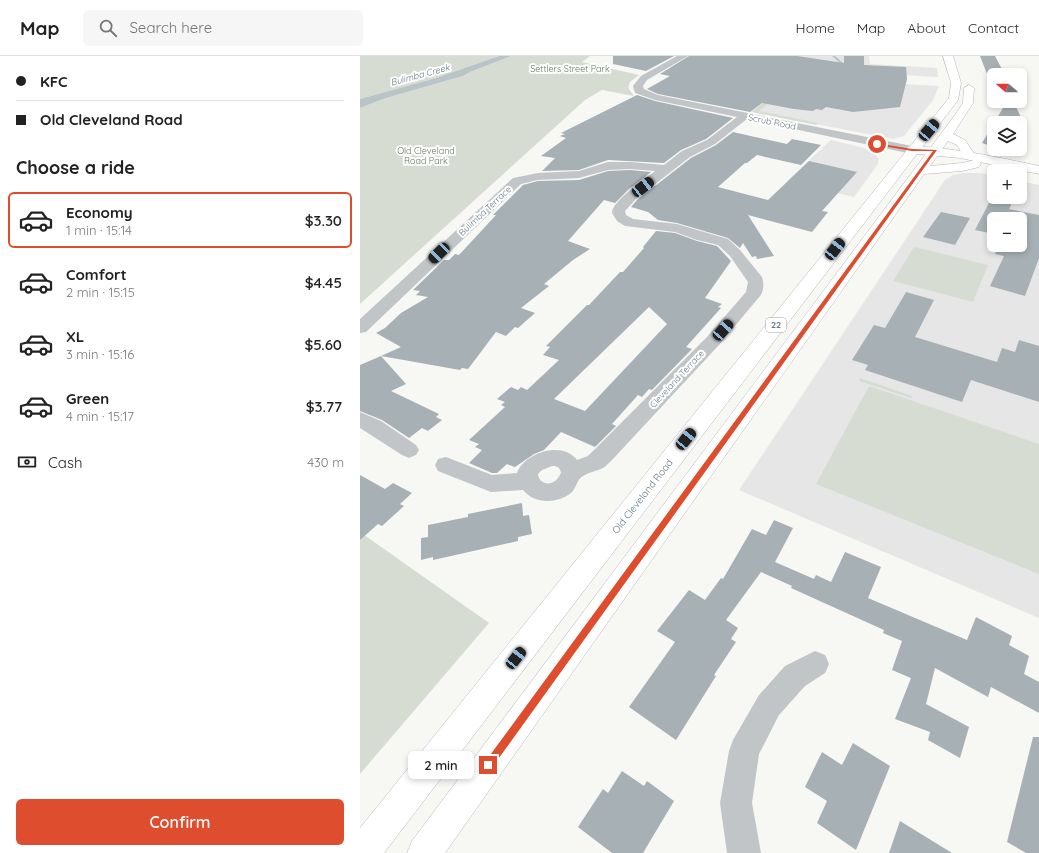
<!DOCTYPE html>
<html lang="en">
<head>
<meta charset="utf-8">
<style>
  body { margin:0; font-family:Quicksand,sans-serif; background:#f6f6f6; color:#222; height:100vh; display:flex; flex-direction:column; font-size:15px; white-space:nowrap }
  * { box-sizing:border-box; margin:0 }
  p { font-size:13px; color:#767676 }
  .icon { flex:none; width:22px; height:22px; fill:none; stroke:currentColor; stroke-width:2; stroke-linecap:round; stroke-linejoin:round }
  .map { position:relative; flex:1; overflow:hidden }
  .panel { display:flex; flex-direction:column; background:#fff; width:360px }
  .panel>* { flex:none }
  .banner { display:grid; align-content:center; height:88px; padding:0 16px; background:#fff }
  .needle { width:26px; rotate:290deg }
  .fabs { position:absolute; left:627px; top:12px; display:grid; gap:8px }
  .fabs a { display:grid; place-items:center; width:40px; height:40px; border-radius:6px; background:#fff; box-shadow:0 2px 6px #0003; font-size:20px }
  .end { position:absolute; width:18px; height:18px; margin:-9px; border:5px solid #dd4d2e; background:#fff; box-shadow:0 0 0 2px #fff }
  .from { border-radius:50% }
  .bubble { position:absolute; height:28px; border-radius:6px; background:#fff; box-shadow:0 2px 6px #0003; font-size:13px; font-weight:600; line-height:28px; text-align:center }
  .car { position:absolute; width:12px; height:24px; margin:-12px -6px; border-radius:5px; box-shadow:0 0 3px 1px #0007; background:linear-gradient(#222 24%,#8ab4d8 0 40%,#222 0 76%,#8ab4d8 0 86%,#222 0) }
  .banner b { display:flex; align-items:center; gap:14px; height:38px; font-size:15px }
  .banner b+b { border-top:1px solid #e0e0e0 }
  .banner i { width:10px; height:10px; background:#222 }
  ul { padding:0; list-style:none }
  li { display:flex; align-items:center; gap:12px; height:56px; margin:0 8px 6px; padding:0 8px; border:2px solid transparent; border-radius:6px }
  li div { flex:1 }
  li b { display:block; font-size:15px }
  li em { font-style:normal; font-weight:600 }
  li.on { border-color:#dd4d2e }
  li>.icon { width:36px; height:36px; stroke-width:1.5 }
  h2 { padding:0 16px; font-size:18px; line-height:48px }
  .pay { display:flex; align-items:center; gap:10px; height:44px; padding:0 16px; font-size:15px }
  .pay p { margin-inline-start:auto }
  .cta { display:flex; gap:8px; margin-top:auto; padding:8px 16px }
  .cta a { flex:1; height:46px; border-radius:6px; background:#dd4d2e; color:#fff; font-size:16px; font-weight:600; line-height:46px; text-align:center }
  header { display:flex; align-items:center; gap:24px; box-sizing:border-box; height:56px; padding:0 20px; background:#fff; border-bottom:1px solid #e0e0e0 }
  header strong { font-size:19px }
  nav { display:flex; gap:22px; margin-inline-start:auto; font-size:14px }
  .search { width:280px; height:36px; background:#f6f6f6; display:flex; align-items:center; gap:10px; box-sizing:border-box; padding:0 14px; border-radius:6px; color:#767676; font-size:15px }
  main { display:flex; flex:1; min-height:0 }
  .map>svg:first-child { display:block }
  .built { fill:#e5e6e5; fill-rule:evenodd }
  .green { fill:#d7dcd3 }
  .water { fill:#b8c4c8 }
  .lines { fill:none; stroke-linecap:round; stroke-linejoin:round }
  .stream { fill:#b8c4c8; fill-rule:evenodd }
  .building { fill:#a7b0b5; fill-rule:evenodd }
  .secondary-casing { stroke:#b3b9bd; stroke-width:1 }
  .highway-casing { stroke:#b4b8bb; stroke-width:1 }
  .street { fill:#c1c5c8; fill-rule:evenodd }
  .secondary { fill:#fff; fill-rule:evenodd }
  .highway { fill:#fff; fill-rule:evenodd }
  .route { fill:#dd4d2e }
  .labels { text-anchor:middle; stroke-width:4; stroke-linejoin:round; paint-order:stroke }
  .far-park-label { font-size:9px; fill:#667762; stroke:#fff }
  .far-water-label { font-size:9px; font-style:italic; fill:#637a80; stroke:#fff }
  .far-street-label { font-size:9px; fill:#677984; stroke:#fff }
  .shield { fill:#fff; stroke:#95a1a9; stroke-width:1 }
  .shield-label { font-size:9px; font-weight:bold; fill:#677984 }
  .street-label { font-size:10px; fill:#677984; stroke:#fff }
</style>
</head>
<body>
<header>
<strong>Map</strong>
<div class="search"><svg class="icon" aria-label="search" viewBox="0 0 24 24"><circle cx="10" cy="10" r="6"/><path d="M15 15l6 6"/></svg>Search here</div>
<nav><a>Home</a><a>Map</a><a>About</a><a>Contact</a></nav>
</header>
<main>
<section class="panel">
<div class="banner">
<b><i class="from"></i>KFC</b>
<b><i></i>Old Cleveland Road</b>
</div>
<h2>Choose a ride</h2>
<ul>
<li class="on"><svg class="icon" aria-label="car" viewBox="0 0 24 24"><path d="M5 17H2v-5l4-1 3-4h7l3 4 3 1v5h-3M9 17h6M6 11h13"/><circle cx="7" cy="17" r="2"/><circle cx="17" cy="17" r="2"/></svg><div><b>Economy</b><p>1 min · 15:14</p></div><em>$3.30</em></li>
<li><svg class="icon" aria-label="car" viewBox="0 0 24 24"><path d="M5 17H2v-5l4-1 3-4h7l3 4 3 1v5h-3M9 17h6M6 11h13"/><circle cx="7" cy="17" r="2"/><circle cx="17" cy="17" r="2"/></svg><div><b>Comfort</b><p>2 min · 15:15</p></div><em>$4.45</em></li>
<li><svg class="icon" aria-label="car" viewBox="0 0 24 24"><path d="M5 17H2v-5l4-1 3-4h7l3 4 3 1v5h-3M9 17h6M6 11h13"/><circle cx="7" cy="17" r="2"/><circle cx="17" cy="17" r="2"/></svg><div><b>XL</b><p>3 min · 15:16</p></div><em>$5.60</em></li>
<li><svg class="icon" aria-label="car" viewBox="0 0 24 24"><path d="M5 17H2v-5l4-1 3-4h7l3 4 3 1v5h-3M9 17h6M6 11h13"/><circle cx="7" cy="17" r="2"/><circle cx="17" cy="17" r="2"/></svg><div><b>Green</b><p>4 min · 15:17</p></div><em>$3.77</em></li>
</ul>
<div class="pay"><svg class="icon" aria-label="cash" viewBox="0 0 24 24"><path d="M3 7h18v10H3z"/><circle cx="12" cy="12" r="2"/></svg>Cash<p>430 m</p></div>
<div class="cta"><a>Confirm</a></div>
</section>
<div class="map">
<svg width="679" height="797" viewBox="0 0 679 797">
  <rect width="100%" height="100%" fill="#f7f7f4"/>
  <!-- built -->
  <path class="built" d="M388,0H509L510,8L577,12L578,21L509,17L508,26L579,30L573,44L544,80L533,83L322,42Z
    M471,84L504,92L512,95L519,103L518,108L494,141L427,125Z
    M604,117H621L634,120V141H660V125L679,129V562L379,434L585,124L593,119ZM634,163H660V189H634Z"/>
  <!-- green -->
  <path class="green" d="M0,0H139L76,22L0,43Z
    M151,0H230L222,6L279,19L270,26L268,32L274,40L242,34L225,44L0,248V52L26,42L103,20L110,16Z
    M403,47L408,48L399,55L458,67L456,69L392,56Z
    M554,191L628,209L613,246L533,225Z
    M500,322L552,340L551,342L499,325Z
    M509,330L679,388V518L456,428Z
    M0,476L129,567L0,718Z"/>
  <!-- water -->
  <path class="water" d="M139,0H151L110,16L103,20L26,42L0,52V43L76,22Z"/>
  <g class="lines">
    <!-- stream -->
    <path class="stream" d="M472,0H475L483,7L481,8Z"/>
  </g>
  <!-- building -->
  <path class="building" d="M253,0H314L286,15L253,8Z
    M329,0H437L484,7V0H504V9L546,11L547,23L540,51L493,56L466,51L462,54L456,53L453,55L434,53L402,47L390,56L298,38L287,33L310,20L300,18Z
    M620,0H635L645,19H648H634V36Z
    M277,39L295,45L373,62L346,83L321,94L304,107L248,104L219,114L182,115L195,102L181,100L206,82L200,80L205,78L201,77Z
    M660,43L661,45H653L664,67L660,76V67H634L647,45H660Z
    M634,67V91L622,87Z
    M373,76L427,88L432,83L461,89L441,109L397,99L387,107H385L358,131L408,144L449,105L497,116L462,155L468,156L452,176L388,159L414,200L397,203L396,200L392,201L383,187L380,192L368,182L317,167L298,164L288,156L271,151L277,144L331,102L356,89Z
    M270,114L291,116L269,133L255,147L244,144L208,185L230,193L213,204L184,228L189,230L161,252L175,257L158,272L155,271L146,280L136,276L108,313L102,312L100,314L21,300L41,291L16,277L25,272L41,257L68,241L56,239L60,235L53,234L84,204H89L95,198L99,199L136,159H133L163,129L178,125L219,124L248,115Z
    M632,141H655L649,153L679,159V202L665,240L630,230L644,200L635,198L640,189H660V163H634V178L615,174Z
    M581,156L610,162L595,189L563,181Z
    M296,175L315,177L337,185L357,190L371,205L345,242L362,248L358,251L361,252L326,291L332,293L292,334L289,333L282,341L278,339L252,368L256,370L235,391L201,376L184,394L174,398L155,411L147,408L137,417H132L109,407L122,394L115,391L119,388L109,384L145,351L141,349L145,346L137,343L151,331L158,334L161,331L167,334L199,304L183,299L190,291L186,290L227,249H229L260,216H263L284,192L283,191ZM289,251L307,268L225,355L194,343Z
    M546,236L574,244L555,281L637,306L642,292L655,296L659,284L679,290V346L611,324L602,346L505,314L508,309L492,304L514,269L525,272Z
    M21,300L46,328L31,335L79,358L76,361L82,364L68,375L62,372L49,382L22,364L0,355V309Z
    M0,419L25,433L33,427L52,437L40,448L44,450L22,470L18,468L0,484Z
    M162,447L163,460L169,459L172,478L158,481V485L73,504V501L61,504V482L68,481V469L108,461V458Z
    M414,464L433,472L415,506L454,523L456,519L471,526L485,496L521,511L508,542L607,584L616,561L652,580L649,589L669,600L664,618L679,626V657L631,631L628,641L575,612L566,648L609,671L600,702L568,684L570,676L535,663L551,622L532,614L542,585L523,577L524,574L431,532L432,530L401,516L366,564L378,572L371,583L376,586L354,619L356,620L316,684L269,651L315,586L297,575L329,534L345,544L361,522L363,523L392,473L406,479Z
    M673,681H679V797H666L647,786Z
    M493,687L530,710L496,794L457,767L467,745L445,731L462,696L482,709Z
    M262,715L284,730L287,725L314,745L283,797H252L218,771L243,733L248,737Z
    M540,765L592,797H529Z"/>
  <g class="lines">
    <!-- secondary casing -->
    <g class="secondary-casing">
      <path id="secondary" d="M552,90C595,92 637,101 679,110V118L600,102L548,97L546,94L548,91Z"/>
    </g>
    <!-- highway casing -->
    <g class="highway-casing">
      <path id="highway" d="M583,0H593L601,27L598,44L24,797H0V772L589,42L591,27Z
        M609,29L614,32L613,47L593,78L605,84L615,99L613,102H605L597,89L588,85L570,110L602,107L615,104L619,105L621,108L619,111L602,115L564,118L85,797H47L52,785L595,59L603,47L604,32Z"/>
    </g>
    <!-- street -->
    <path class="street" d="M317,0H328L287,24L283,30L284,33L298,39L552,90L556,92L558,94L556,96L552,98L387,63L355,88L330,101L276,143L265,155L266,159L273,163L317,168L368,183L380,194L402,221C404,227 404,235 400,240L359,289L252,404C250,406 246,410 243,412C237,415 229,416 223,420C217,423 216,433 211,437C197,448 174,448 163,434L131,436L78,415L75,409L78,403L86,401L132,419L157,417C164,397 202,384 217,404L228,400L347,281L386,236L388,226L370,200L358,189L337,184L315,176L265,170L257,165L252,157C252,145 285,123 295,115L270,113L248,114L219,122L178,124L161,128L6,276L0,277V263L153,122L178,117L219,115L248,106H270L304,109L322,95L347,84L377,61L295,44L275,37L273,30L281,20ZM192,410C197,410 200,411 201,417C199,420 198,423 195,425C188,430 179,427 178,418L182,414Z
      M0,356L21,365L56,389L59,394L56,399L49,402L42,399L0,372Z
      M455,595L465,599L469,608L465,617L445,630L419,659L399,698L392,747L401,797H367L360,747L369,695L373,684L399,639L425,610Z"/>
    <!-- secondary -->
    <use href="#secondary" class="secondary"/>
    <!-- highway -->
    <use href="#highway" class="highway"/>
  </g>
  <!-- route -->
  <path class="route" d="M516,87L552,93L577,94L131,713L128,714L125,713L123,709L125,706L573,95H552L517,89Z"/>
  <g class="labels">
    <!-- far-park labels -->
    <g class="far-park-label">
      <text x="210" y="16">Settlers Street Park</text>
      <text x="66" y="98">Old Cleveland<tspan x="66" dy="10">Road Park</tspan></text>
    </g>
    <!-- far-water labels -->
    <g class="far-water-label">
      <text transform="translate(60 19) rotate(-15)" y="3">Bulimba Creek</text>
    </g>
    <!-- far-street labels -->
    <g class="far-street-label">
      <text transform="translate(412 66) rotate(12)" y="3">Scrub Road</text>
      <text transform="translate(125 155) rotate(-43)" y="3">Bulimba Terrace</text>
      <text transform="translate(317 323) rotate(-47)" y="3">Cleveland Terrace</text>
    </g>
    <!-- shield labels -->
    <rect class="shield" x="406" y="262" width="20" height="14" rx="3"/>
    <g class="shield-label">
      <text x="416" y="272">22</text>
    </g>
    <!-- street labels -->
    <g class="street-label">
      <text transform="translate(282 440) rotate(-52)" y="4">Old Cleveland Road</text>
    </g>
  </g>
</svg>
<div class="fabs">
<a><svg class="needle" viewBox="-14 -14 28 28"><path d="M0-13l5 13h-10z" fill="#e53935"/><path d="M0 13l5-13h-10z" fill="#767676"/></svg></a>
<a><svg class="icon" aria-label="layers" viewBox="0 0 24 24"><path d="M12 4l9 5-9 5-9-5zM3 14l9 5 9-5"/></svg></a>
<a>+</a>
<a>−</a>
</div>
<i class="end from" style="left:517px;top:88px"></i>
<i class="end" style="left:128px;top:709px"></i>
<div class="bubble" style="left:48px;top:695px;width:66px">2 min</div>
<i class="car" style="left:569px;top:74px;rotate:40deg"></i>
<i class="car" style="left:283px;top:131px;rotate:52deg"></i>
<i class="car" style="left:475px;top:193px;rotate:38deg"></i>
<i class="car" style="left:79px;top:197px;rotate:226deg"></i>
<i class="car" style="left:363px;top:274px;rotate:42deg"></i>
<i class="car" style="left:326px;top:383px;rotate:39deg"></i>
<i class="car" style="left:156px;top:602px;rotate:38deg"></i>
</div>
</main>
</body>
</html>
